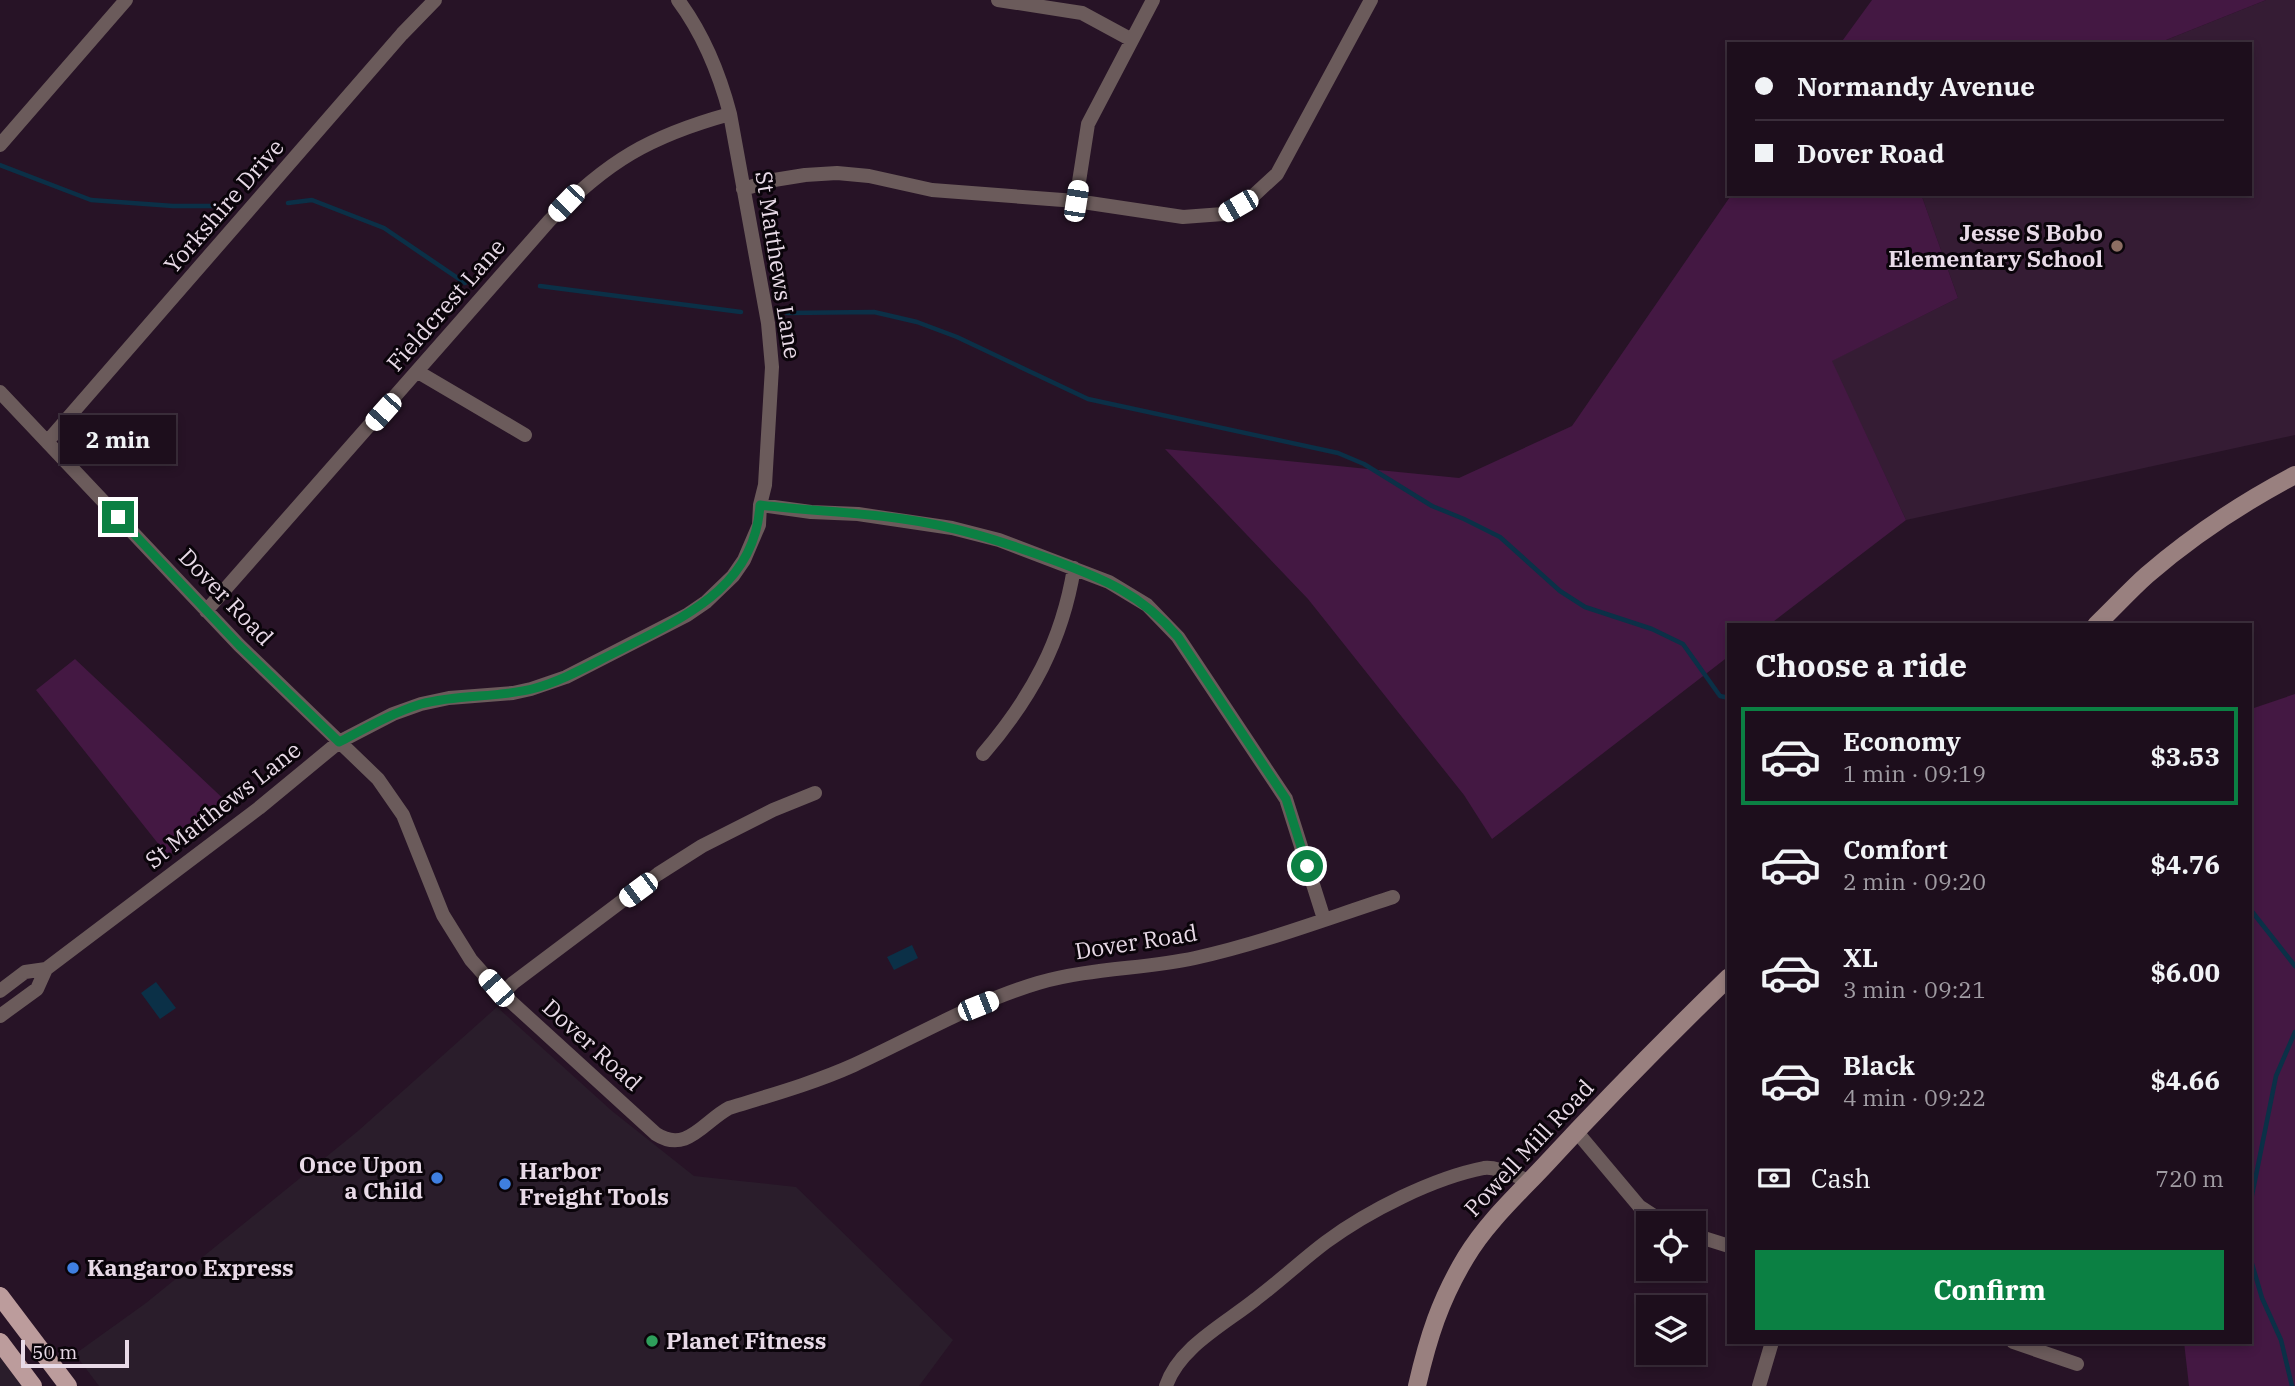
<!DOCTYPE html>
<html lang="en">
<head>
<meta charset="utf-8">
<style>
  body { margin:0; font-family:"IBM Plex Serif",serif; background:#2a1c29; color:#f1f3f6; height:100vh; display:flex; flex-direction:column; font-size:26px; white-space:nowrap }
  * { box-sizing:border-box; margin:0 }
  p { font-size:23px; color:#a09ca3 }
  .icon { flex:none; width:38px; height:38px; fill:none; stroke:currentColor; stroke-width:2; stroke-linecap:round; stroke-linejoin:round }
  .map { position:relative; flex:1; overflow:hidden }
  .panel { position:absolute; left:1727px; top:623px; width:525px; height:721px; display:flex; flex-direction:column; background:#1d0e1c; border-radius:0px; box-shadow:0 4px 10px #0003,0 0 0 2px #3b2e3b }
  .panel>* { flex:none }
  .hud { position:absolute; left:1727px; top:42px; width:525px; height:154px; border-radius:0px; box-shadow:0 4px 10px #0003,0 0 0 2px #3b2e3b; display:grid; align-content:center; height:154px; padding:0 28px; background:#1d0e1c }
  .controls { position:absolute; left:1636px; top:1211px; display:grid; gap:14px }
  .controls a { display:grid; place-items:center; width:70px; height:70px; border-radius:0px; background:#1d0e1c; box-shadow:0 4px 10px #0003,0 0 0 2px #3b2e3b; font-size:35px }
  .scale { position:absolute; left:21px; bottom:18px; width:108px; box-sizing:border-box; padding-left:7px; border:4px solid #e8dae7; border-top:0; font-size:19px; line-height:24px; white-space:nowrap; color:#e8dae7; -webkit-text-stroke:5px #0a040a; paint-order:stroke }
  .end { position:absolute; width:32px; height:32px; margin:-16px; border:9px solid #0b8043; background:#fff; box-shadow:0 0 0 4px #fff }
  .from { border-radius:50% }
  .bubble { position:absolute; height:49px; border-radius:0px; background:#1d0e1c; box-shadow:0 4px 10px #0003,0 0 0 2px #3b2e3b; font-size:23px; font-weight:700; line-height:49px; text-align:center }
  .car { position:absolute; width:21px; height:42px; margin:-21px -10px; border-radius:9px; box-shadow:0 0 5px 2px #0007; background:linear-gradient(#fff 24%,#345 0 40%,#fff 0 76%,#345 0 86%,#fff 0) }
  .hud b { display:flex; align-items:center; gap:24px; height:66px; font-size:26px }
  .hud b+b { border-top:2px solid #3b2e3b }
  .hud i { width:18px; height:18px; background:#f1f3f6 }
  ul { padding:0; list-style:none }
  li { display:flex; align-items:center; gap:21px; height:98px; margin:0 14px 10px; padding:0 14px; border:4px solid transparent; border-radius:0px }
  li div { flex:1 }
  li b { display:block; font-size:26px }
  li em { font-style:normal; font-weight:700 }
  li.on { border-color:#0b8043 }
  li>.icon { width:63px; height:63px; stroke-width:1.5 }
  h2 { padding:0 28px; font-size:32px; line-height:84px }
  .pay { display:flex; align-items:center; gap:18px; height:77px; padding:0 28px; font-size:26px }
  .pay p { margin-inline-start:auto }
  .action { display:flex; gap:14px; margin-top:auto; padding:14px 28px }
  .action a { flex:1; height:80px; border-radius:0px; background:#0b8043; color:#fff; font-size:28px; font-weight:700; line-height:80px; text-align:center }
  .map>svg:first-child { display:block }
  .commercial { fill:#2a1d2b }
  .built { fill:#351c34 }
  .green { fill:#441843 }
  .water { fill:#0b3047 }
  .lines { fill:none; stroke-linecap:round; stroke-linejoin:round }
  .stream { stroke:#0b3047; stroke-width:4.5 }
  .street { stroke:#6b5b5b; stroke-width:14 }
  .secondary { stroke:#99807f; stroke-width:18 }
  .primary { stroke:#bc9c9c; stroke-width:18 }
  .route { stroke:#0b8043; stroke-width:9 }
  .education-dot { fill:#8d6e63; stroke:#0a040a; stroke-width:2.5 }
  .shop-dot { fill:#3f7fe0; stroke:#0a040a; stroke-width:2.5 }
  .leisure-dot { fill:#2e9e5b; stroke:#0a040a; stroke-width:2.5 }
  .labels { text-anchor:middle; stroke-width:6; stroke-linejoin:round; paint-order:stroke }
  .street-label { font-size:23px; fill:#e8dae7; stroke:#0a040a }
  .poi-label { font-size:23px; font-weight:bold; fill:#e8dae7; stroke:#0a040a; text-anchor:start }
</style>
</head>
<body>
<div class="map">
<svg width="2295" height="1386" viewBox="0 0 2295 1386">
  <rect width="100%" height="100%" fill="#271326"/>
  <!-- commercial -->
  <path class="commercial" d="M497,1007L612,1111L694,1176L796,1187L953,1340L919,1386H99L75,1354L146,1303L358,1131Z
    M0,1357L22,1386H0Z"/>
  <!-- built -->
  <path class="built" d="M2266,0H2295V435L1906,520L1831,361L1958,298L1921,194H2250V44H2156Z"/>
  <!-- green -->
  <path class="green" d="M1872,0H2266L2156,44H1840Z
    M1732,194H1921L1958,298L1832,361L1906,520L1769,625H1729V656L1492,839L1464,795L1308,599L1165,449L1459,478L1572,426Z
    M75,659L231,806L168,856L36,690Z
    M2295,694V1386H2189L2184,1342H2250L2251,709Z"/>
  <!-- water -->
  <path class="water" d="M912,945L918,958L894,970L887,957Z
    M156,982L176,1008L160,1019L141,993Z"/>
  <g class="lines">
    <!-- stream -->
    <path class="stream" d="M0,165L91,200L173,206H228
      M288,203L312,200L384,228L465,283
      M540,286L741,312
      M787,313L874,312L917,322L957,337L1088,399L1338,453L1364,464L1432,506L1464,519L1500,537L1560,591L1585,607L1652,629L1683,644L1720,696L1729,698
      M2250,909L2295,966
      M2250,1205L2276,1076L2295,1032
      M2250,1257L2262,1298L2281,1340L2292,1386"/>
    <!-- street -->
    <path class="street" d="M998,0L1082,13L1130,39
      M0,145L126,0
      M743,189L774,180L805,175L837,173L869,176L932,190L1076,201L1183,217L1223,214L1252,197L1277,174L1371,0
      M1076,201L1088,124L1153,0
      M418,372L525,435
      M0,392L239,645L378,779L403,815L443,915L471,960L496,988L656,1134C687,1154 704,1121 729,1108C771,1095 814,1083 854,1065C915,1037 974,1002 1038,983C1090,968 1144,969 1195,958C1263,943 1328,918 1393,897
      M47,442L402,34L435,0
      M760,505L811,512L858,514L952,528L999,540L1109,582L1147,605L1178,637L1286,799L1324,919
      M206,611L549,221C607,161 650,136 730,114
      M983,754C1031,698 1062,642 1074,568
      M0,991L25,972L46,969
      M502,994L513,983L658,874L702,846L773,810L815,793
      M0,1016L37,989L46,969L259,808L339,742L393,714L421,704L449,698L513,693L531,689L566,677L687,615L706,602L733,576L744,560L759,525L760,505L765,485L772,367L768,323L730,114C719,72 704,35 678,0
      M1576,1131L1639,1206L1665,1223
      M1694,1235L1729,1246
      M2013,1342L2077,1364
      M1166,1386C1179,1347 1225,1324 1256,1299C1280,1281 1302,1260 1326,1242C1368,1211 1433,1178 1484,1168C1497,1166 1517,1177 1530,1181
      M1759,1386L1772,1342"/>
    <!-- secondary -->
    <path class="secondary" d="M2096,625C2113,609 2129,591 2147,575C2192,536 2242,503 2295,475
      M1417,1386C1428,1338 1440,1300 1466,1257C1487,1222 1518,1194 1546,1164C1605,1100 1666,1038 1729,977"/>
    <!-- primary -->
    <path class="primary" d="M0,1296L68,1386
      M0,1342L33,1386"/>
  </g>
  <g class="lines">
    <!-- route -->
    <path class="route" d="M118,517L239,645L339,742C366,728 392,713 421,704C458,694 496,698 532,689C563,681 591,664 620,650C683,617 755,588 760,505C808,511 856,512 903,519C955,526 1004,542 1053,560C1104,579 1141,594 1178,637L1286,799L1307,866"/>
  </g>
  <!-- markers -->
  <circle class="education-dot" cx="2117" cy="246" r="7"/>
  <g class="shop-dot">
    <circle cx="437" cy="1178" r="7"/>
    <circle cx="505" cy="1184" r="7"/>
    <circle cx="73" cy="1268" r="7"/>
  </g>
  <circle class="leisure-dot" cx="652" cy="1341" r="7"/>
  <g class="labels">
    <!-- street labels -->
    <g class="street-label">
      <text transform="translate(224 206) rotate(-49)" y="8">Yorkshire Drive</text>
      <text transform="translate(778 265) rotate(81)" y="8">St Matthews Lane</text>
      <text transform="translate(446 305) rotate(-49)" y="8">Fieldcrest Lane</text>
      <text transform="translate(226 597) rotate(46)" y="8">Dover Road</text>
      <text transform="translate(223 805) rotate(-38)" y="8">St Matthews Lane</text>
      <text transform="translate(1136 942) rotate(-9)" y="8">Dover Road</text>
      <text transform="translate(592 1045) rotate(42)" y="8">Dover Road</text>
      <text transform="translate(1529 1148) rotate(-47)" y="8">Powell Mill Road</text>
    </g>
    <!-- poi labels -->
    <g class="poi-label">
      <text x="2103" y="241" text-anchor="end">Jesse S Bobo<tspan x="2103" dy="26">Elementary School</tspan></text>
      <text x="423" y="1173" text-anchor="end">Once Upon<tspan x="423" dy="26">a Child</tspan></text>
      <text x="519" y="1179">Harbor<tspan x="519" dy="26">Freight Tools</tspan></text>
      <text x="87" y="1276">Kangaroo Express</text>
      <text x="666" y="1349">Planet Fitness</text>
    </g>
  </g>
</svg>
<div class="controls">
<a><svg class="icon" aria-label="locate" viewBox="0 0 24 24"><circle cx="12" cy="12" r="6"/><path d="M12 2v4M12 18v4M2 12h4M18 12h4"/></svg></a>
<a><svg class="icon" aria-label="layers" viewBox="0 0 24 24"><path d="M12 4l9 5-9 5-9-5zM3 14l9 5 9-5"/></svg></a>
</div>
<div class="scale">50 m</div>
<i class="end from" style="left:1307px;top:866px"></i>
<i class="end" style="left:118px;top:517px"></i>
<div class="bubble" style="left:60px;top:415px;width:116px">2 min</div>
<i class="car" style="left:1076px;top:201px;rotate:9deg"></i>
<i class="car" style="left:566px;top:203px;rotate:224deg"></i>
<i class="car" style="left:1238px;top:206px;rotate:240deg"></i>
<i class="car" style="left:383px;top:412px;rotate:222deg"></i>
<i class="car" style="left:638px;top:890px;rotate:233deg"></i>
<i class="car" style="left:496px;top:988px;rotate:319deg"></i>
<i class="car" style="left:978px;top:1006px;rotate:68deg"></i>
<div class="hud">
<b><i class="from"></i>Normandy Avenue</b>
<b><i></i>Dover Road</b>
</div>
<section class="panel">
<h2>Choose a ride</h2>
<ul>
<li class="on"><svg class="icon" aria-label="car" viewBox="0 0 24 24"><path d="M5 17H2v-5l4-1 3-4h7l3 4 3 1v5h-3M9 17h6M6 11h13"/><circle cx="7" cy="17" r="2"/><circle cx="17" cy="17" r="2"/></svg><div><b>Economy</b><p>1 min · 09:19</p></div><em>$3.53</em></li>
<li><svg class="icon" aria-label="car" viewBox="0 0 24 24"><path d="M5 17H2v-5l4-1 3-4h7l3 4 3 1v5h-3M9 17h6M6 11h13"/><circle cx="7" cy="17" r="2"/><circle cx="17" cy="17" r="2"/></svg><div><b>Comfort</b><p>2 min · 09:20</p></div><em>$4.76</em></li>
<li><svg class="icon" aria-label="car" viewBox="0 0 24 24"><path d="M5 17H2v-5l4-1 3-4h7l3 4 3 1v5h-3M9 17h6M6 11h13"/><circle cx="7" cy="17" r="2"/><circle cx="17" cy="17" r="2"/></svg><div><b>XL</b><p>3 min · 09:21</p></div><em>$6.00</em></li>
<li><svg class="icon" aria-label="car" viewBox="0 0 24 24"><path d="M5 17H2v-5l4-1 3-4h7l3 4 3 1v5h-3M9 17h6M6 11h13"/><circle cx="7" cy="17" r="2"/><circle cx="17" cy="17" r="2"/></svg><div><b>Black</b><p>4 min · 09:22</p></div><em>$4.66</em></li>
</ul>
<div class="pay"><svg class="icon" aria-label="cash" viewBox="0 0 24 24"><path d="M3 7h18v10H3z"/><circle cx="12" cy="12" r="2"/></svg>Cash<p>720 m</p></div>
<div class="action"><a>Confirm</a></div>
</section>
</div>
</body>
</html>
